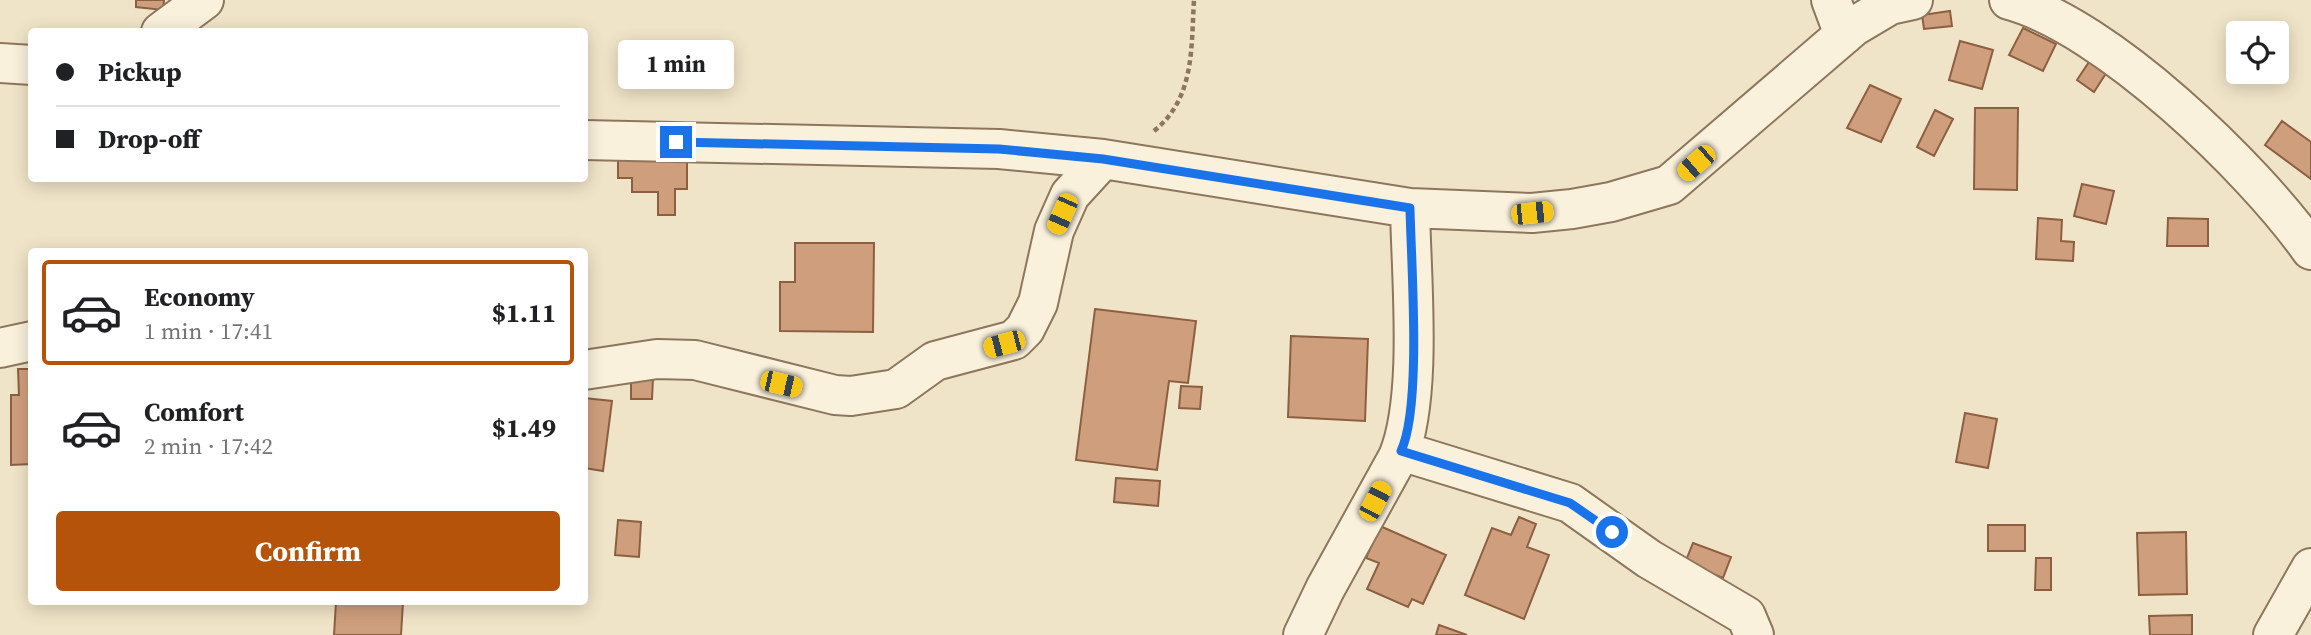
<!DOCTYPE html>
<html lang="en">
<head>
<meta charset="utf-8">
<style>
  body { margin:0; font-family:"Source Serif 4",serif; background:#f2f2f2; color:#202124; height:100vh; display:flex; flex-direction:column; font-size:26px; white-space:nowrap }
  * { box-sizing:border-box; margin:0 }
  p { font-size:23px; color:#757577 }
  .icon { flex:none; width:38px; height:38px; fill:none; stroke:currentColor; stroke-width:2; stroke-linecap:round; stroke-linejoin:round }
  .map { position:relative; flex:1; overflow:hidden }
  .drawer { position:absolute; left:28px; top:248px; width:560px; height:357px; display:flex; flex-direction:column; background:#fff; border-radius:7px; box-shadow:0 4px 18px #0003 }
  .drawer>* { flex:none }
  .banner { position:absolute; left:28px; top:28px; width:560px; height:154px; border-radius:7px; box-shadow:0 4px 18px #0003; display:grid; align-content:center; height:154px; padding:0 28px; background:#fff }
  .tools { position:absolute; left:2226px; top:21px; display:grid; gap:14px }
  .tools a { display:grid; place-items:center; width:63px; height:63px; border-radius:7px; background:#fff; box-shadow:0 4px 18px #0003; font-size:35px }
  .end { position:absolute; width:32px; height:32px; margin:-16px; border:9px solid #1a73e8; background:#fff; box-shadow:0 0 0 4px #fff }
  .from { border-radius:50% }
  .bubble { position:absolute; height:49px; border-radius:7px; background:#fff; box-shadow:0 4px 18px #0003; font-size:23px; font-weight:700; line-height:49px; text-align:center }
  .car { position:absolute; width:21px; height:42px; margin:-21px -10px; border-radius:9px; box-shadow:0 0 5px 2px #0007; background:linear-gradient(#f5c518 24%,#345 0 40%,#f5c518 0 76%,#345 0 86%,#f5c518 0) }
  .banner b { display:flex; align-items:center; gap:24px; height:66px; font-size:26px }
  .banner b+b { border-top:2px solid #e0e0e0 }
  .banner i { width:18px; height:18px; background:#202124 }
  ul { padding:12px 0 0; list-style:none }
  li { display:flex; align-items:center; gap:21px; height:105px; margin:0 14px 10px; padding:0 14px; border:4px solid transparent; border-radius:7px }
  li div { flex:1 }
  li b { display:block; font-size:26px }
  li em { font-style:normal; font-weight:700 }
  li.on { border-color:#b45309 }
  li>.icon { width:63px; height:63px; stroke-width:1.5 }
  .primary-button { display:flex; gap:14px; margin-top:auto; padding:14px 28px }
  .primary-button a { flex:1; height:80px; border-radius:7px; background:#b45309; color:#fff; font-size:28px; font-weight:700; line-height:80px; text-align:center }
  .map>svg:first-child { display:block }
  .building { fill:#cf9f7d; stroke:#8d5f41; stroke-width:2 }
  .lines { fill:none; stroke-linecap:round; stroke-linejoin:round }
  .street-casing { stroke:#8d765c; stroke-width:42 }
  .path { stroke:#8d765c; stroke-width:4.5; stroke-dasharray:5 3.5; stroke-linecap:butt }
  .street { stroke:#faf1dc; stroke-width:38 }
  .route { stroke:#1a73e8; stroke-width:9 }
</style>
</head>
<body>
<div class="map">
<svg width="2311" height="635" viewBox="0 0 2311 635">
  <rect width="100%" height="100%" fill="#f0e4c8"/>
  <!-- building -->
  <path class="building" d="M136,0H164L163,10L136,7Z
    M1950,11L1952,26L1924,29L1922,15Z
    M2023,28L2056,44L2043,71L2009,55Z
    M1960,41L1993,50L1982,89L1949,80Z
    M2095,53L2112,64L2094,92L2077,80Z
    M1870,85L1901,99L1881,142L1847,128Z
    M1975,108H2018L2017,190L1974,189Z
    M1935,110L1953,119L1934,156L1917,147Z
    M2282,121L2311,142V179L2265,145Z
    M618,156H687V189H675V215H658V192H632V178H618Z
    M2082,184L2114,191L2106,224L2074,216Z
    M2038,218L2062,220L2061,241L2074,242L2073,261L2036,259Z
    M2168,218L2208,219V246H2167Z
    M795,243H874L873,332L780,331V282H795Z
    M1095,309L1196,321L1188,383L1169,381L1157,470L1076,460Z
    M1291,336L1368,339L1365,421L1288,417Z
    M18,369H32V464L11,465V395H19Z
    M631,378H653L652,399H631Z
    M1181,386L1202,387L1200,409L1179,408Z
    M584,398L612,401L603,471L584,468Z
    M1965,413L1997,419L1988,468L1956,462Z
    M1116,478L1160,481L1158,506L1114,502Z
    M1519,517L1536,524L1527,547L1549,555L1524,619L1465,595L1492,528L1511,535Z
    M618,520L641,522L639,557L615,555Z
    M1988,525H2025V551H1988Z
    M1380,526L1446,555L1423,604L1412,599L1408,607L1367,589L1379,563L1366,558Z
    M2186,532L2187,594L2139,595L2137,533Z
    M1693,543L1731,557L1723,578L1685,563Z
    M2036,558H2051V590H2035Z
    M336,602H403L401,635H334Z
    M2192,615V635H2150L2149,616Z
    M1439,625L1467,635H1436Z"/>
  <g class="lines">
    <!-- street casing -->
    <g class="street-casing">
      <path id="street" d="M1831,0L1844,35
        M2009,0C2106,26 2253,168 2311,250
        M161,32L204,0
        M0,63L32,65
        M584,140L999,149L1103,159L1410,208L1532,213L1572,209L1611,202L1669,185L1853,27L1890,5L1913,0
        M0,348L32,341
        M584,370L657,359L695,360L835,395L851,396L896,389L935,361L1014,340L1025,329L1038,303L1054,231L1070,195L1103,159
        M1401,451L1570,503L1649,559L1746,616L1754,635
        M1303,635L1325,589L1398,457C1423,397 1411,276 1410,208
        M2273,635L2311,568"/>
    </g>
    <!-- path -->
    <path class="path" d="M1154,131C1195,98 1191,48 1194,0"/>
    <!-- street -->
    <use href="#street" class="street"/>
  </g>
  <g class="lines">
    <!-- route -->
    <path class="route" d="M676,142L999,149L1103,159L1410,208C1411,263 1422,407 1401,451L1570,503L1612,532"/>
  </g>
</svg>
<div class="tools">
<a><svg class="icon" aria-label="locate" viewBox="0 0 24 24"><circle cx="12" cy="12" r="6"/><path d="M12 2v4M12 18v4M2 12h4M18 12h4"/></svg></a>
</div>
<i class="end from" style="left:1612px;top:532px"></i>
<i class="end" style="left:676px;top:142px"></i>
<div class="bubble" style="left:618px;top:40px;width:116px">1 min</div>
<i class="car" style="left:1696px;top:163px;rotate:229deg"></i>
<i class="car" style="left:1532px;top:213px;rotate:84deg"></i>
<i class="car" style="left:1062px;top:214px;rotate:204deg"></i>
<i class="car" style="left:1004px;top:344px;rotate:255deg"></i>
<i class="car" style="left:781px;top:384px;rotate:103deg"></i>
<i class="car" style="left:1375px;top:501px;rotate:28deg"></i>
<div class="banner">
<b><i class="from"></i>Pickup</b>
<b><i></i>Drop-off</b>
</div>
<section class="drawer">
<ul>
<li class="on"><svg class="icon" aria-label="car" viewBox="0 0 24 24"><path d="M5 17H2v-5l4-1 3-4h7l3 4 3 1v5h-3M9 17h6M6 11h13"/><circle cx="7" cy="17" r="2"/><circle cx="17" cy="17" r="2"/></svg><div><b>Economy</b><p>1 min · 17:41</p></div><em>$1.11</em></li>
<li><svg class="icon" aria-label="car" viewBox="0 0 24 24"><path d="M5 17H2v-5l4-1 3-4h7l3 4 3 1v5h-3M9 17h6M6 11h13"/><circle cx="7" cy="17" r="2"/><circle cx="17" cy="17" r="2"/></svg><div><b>Comfort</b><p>2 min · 17:42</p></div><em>$1.49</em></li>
</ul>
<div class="primary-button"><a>Confirm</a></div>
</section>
</div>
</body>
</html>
